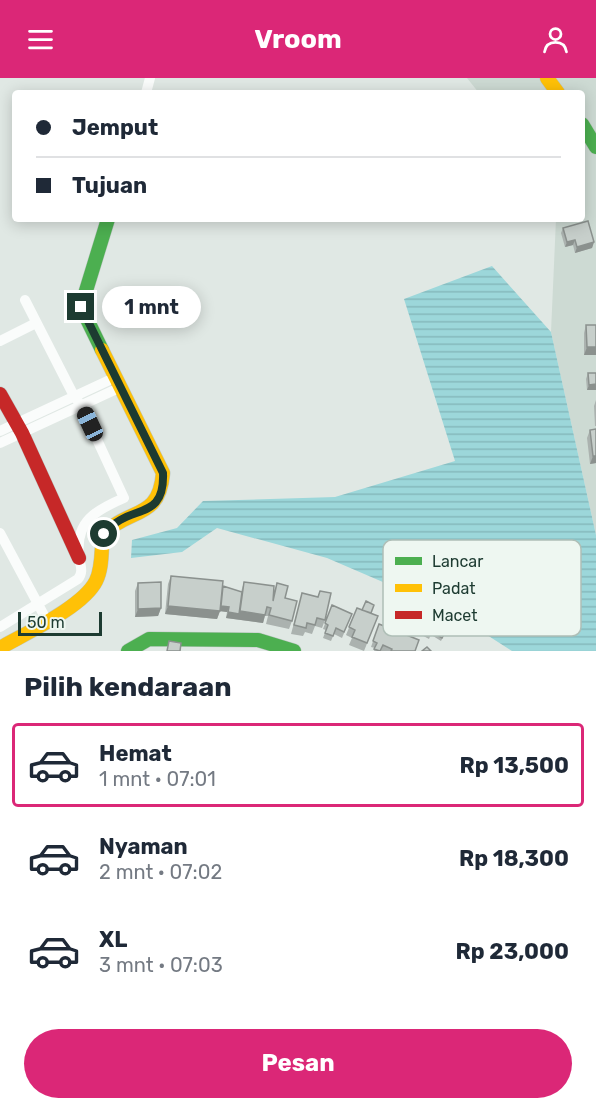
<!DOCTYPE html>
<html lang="id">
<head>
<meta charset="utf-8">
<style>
  body { margin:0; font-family:Rubik,sans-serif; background:#f6f6f7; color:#1f2937; height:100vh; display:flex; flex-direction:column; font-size:22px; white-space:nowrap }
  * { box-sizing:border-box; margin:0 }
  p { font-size:20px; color:#747a83 }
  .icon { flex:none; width:33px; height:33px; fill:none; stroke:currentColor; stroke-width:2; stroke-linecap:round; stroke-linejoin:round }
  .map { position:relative; height:573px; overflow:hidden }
  .panel { display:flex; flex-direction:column; background:#fff; flex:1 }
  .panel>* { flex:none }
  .guide { position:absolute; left:12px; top:12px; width:573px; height:132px; border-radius:6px; box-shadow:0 3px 15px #0003; display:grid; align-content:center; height:132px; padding:0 24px; background:#fff }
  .scale { position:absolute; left:18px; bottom:15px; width:84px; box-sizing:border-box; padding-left:6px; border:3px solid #1d3b31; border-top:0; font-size:16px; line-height:21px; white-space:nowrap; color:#1d3b31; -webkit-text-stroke:4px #eef7f1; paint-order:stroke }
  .end { position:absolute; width:27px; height:27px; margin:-14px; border:8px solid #1d3b31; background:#fff; box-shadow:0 0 0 3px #fff }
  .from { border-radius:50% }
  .bubble { position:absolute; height:42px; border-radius:21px; background:#fff; box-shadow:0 3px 15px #0003; font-size:20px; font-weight:700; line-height:42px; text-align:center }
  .car { position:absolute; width:18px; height:36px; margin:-18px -9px; border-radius:8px; box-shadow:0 0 4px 2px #0007; background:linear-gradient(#222 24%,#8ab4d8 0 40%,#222 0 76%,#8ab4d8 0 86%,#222 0) }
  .guide b { display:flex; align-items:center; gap:21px; height:57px; font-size:22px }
  .guide b+b { border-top:2px solid #e0e1e3 }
  .guide i { width:15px; height:15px; background:#1f2937 }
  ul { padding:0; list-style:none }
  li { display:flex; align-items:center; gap:18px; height:84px; margin:0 12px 9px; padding:0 12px; border:3px solid transparent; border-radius:6px }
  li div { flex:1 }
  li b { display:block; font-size:22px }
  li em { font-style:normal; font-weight:700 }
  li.on { border-color:#db2777 }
  li>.icon { width:54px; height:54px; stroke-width:1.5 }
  h2 { padding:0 24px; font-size:27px; line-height:72px }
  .primary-button { display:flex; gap:12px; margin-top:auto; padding:12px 24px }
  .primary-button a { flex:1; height:69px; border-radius:36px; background:#db2777; color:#fff; font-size:24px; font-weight:700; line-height:69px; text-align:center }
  header { display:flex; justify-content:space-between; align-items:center; height:78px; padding:0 24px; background:#db2777; color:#fff; font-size:27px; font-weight:700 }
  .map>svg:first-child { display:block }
  .built { fill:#cddad3 }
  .water { fill:url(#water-rules) }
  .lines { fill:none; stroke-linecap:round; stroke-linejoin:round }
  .fast-casing { stroke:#bcc7c2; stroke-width:15 }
  .slow-casing { stroke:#bcc7c2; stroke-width:15 }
  .jam-casing { stroke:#bcc7c2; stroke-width:15 }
  .street { stroke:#fafcfb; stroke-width:10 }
  .fast { stroke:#4caf50; stroke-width:14 }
  .slow { stroke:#ffc107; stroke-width:14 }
  .jam { stroke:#c62828; stroke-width:14 }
  .wall { fill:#abb2af }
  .shaded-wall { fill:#8b918e }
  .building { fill:#c7cfcb; stroke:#8b918e; stroke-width:1.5 }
  .route { stroke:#1d3b31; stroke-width:8 }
  .key { fill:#eef7f1; stroke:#afbfb7; stroke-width:1.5 }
  .key-label { font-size:16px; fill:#1d3b31 }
</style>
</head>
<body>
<header><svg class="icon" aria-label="menu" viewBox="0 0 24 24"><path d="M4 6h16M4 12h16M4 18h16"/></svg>Vroom<svg class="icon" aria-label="person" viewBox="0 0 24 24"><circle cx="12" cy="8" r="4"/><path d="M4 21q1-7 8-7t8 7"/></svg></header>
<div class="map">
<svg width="596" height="573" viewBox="0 0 596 573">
  <defs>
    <pattern id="water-rules" width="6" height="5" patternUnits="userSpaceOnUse" patternTransform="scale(1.5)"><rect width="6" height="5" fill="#9cd7da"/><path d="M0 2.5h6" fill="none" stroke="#86b9bc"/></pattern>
  </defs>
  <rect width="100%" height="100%" fill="#e0e8e4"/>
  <!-- built -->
  <path class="built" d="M467,0H596V457L551,254L556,141H582V15H479Z"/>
  <!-- water -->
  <path class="water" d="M492,188L551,254L596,457V573H512L448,532L327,480L217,450L182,474L131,480L132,462L177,450L203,423L335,419L455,383L404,221Z"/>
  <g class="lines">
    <!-- fast casing -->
    <g class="fast-casing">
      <path id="fast" d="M582,46L596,69
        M102,272L81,229L108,141
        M128,573L149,561L258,562L294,573"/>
    </g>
    <!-- slow casing -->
    <g class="slow-casing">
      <path id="slow" d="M547,0L558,15
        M0,570C26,555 83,529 96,503C103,489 101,471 103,456C131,429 159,442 163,395L102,272"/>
    </g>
    <!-- jam casing -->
    <g class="jam-casing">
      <path id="jam" d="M0,316L22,355L79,480"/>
    </g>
    <!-- street -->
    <path class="street" d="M146,15L150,0
      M0,263L36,245
      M0,353L116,299
      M0,365L121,309
      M0,455L46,541
      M0,549L78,501C84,494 80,487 79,478C75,443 96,432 124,420L81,327L74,318L25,222"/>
    <!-- fast -->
    <use href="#fast" class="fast"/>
    <!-- slow -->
    <use href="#slow" class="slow"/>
    <!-- jam -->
    <use href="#jam" class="jam"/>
  </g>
  <!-- wall -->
  <path class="wall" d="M563,150L594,164L592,170L575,175L573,167L565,169L561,155Z
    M586,247H596V277H584V255Z
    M588,295H596V321V312H587L586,301Z
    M596,322V348H595L594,328Z
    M590,352L596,385L590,386L587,360Z
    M171,498L222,512L241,514L244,504L273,517L277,505L285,520L292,543L289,551L266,546L268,538H265L263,545L226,540L227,534L220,533L217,541L165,536L168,506Z
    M138,505L161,530L158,538L135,539V513Z
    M320,513L325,542L322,550L315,548L312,556L305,554L303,558L291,556L302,515L318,519Z
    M332,527L352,536L342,560L334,556L331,563L323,560L326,552L323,551Z
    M357,530L378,538L364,573L349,567L352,560L346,557Z
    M422,543L434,549L429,561L416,554Z
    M379,546L415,573H374L375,570L371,569Z
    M447,551L441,563L433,558L434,555Z"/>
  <!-- shaded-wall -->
  <path class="shaded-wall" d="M575,162L573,167L565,169L567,164Z
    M594,164L592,170L575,175L577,169Z
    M587,269H596V277H584Z
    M596,306V312H587L589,307Z
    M593,378H596V385L590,386Z
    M168,528L220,533L217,541L165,536Z
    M221,528L229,529L227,534L219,533Z
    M161,530L158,538L135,539L138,531Z
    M240,533L265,537L263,545L226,540L228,534L239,536Z"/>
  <!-- building -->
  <path class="building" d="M588,143L594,164L577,169L575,162L567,164L563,150Z
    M586,247H596V269H587Z
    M588,295H596V306L589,307Z
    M596,351V378H593L590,352Z
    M171,498L223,503L220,533L168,528Z
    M161,504V530L138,531V505Z
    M244,504L274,508L273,523L277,505L288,508L285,520L297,523L292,543L269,537L271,530L267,529L265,537L240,533Z
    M223,508L242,514L239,536L228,534L229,529L221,528Z
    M320,513L331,515L325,542L317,540L315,547L307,545L306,550L294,547L302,515L318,519Z
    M366,523L374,527L371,535L362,532Z
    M332,527L352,536L344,554L336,550L333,558L325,555L328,547L325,545Z
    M357,530L378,538L367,565L352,559L355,552L349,549Z
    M379,546L419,562L415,573H391L392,571L383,567L380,573L374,571L377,565L373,563Z
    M438,546L447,551L442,560L434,555Z
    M169,563L181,565L180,573H167Z
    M427,569L431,573H422Z"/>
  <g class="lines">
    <!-- route -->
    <path class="route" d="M81,229L163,395C165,445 129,424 104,456"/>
  </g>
  <!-- legend -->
  <rect x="383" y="462" width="198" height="96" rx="9" class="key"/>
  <rect x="395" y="479" width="27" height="8" fill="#4caf50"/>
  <rect x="395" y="506" width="27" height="8" fill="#ffc107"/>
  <rect x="395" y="533" width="27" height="8" fill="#c62828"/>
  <g class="key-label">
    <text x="432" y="489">Lancar</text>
    <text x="432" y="516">Padat</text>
    <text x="432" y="543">Macet</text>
  </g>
</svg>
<div class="scale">50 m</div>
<i class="end from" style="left:104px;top:456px"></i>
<i class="end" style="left:81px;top:229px"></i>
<div class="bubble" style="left:102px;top:208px;width:99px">1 mnt</div>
<i class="car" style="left:90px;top:346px;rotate:335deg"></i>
<div class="guide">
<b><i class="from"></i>Jemput</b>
<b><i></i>Tujuan</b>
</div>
</div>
<section class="panel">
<h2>Pilih kendaraan</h2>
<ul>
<li class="on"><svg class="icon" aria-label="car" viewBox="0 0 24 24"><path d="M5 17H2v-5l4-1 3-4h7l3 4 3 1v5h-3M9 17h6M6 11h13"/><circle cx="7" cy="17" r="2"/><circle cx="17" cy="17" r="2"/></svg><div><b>Hemat</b><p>1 mnt · 07:01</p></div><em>Rp 13,500</em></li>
<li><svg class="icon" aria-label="car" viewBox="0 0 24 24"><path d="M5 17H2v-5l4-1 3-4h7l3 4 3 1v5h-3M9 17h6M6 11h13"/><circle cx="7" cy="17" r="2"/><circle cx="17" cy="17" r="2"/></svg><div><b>Nyaman</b><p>2 mnt · 07:02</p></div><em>Rp 18,300</em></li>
<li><svg class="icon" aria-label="car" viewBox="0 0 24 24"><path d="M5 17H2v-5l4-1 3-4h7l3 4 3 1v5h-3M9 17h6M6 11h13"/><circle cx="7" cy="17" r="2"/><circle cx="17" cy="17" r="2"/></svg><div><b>XL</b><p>3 mnt · 07:03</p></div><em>Rp 23,000</em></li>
</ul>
<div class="primary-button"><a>Pesan</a></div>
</section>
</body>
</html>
